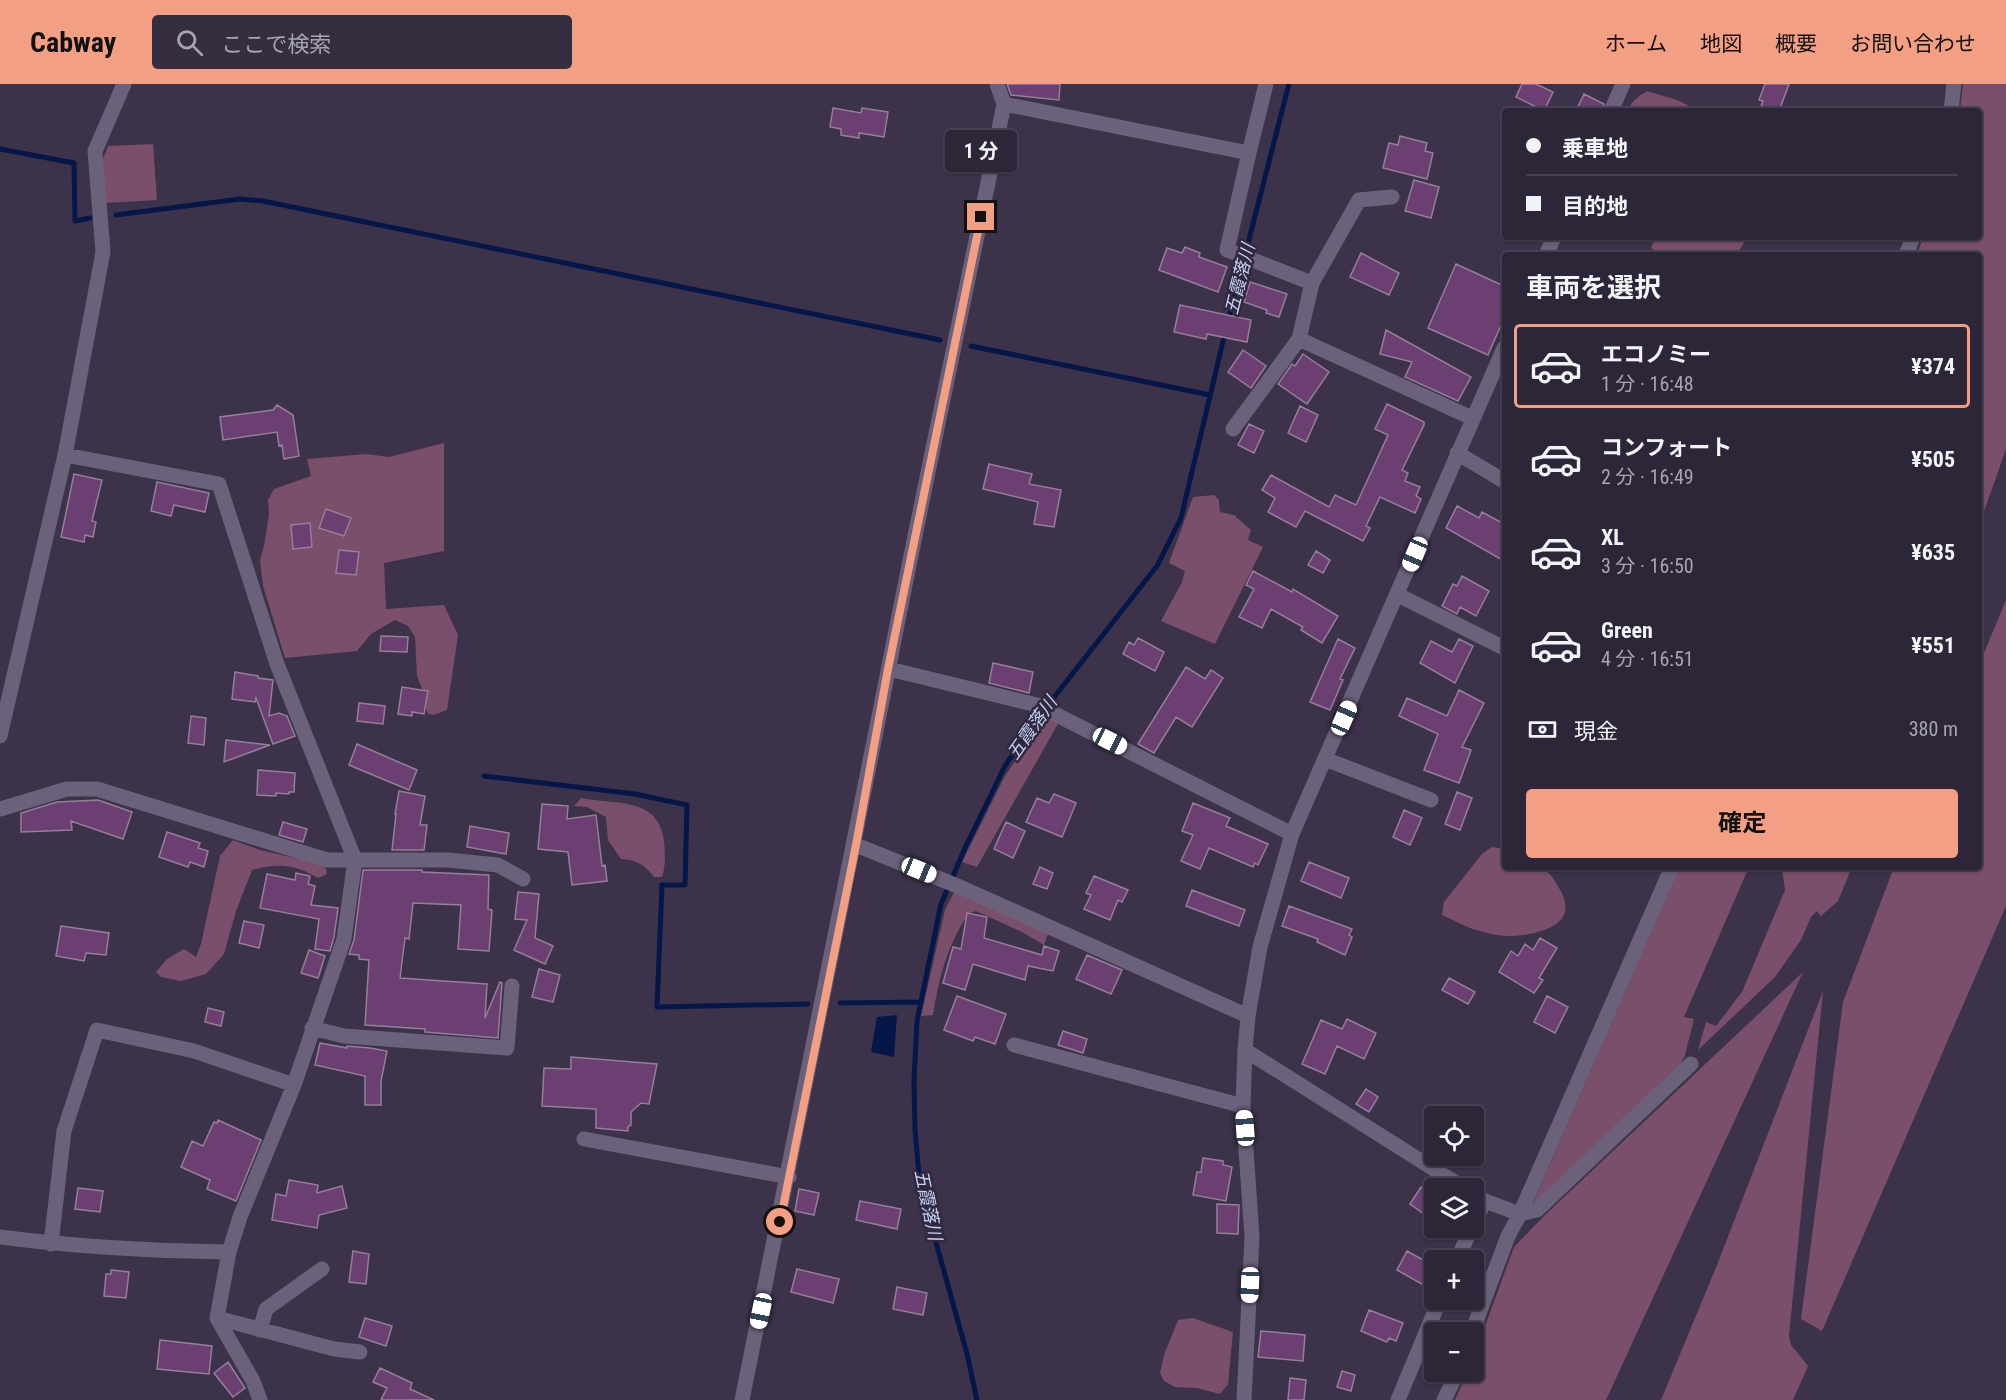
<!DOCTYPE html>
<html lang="ja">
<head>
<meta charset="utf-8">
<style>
  body { margin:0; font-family:"Roboto Condensed","Noto Sans JP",sans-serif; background:#352e40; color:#f1f3f6; height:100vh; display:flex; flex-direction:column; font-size:22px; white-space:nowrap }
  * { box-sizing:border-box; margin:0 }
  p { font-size:20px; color:#a7a5ae }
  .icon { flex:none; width:33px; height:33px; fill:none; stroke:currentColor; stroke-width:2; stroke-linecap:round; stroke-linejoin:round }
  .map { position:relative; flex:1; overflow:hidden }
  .sheet { position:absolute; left:1502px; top:168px; width:480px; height:618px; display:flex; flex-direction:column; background:#2d2638; border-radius:6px; box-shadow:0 2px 4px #0004,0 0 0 2px #484353 }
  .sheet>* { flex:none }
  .top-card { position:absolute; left:1502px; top:24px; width:480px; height:132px; border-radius:6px; box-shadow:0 2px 4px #0004,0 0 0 2px #484353; display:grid; align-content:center; height:132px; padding:0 24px; background:#2d2638 }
  .buttons { position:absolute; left:1424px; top:1022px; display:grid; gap:12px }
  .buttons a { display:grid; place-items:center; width:60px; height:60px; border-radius:6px; background:#2d2638; box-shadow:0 2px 4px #0004,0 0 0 2px #484353; font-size:30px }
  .end { position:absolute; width:27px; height:27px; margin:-14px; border:8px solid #f39f84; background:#111; box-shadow:0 0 0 3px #111 }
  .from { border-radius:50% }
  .bubble { position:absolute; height:42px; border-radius:6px; background:#2d2638; box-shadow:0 2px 4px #0004,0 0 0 2px #484353; font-size:20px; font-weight:700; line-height:42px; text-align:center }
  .car { position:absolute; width:18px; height:36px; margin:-18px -9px; border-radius:8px; box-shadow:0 0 4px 2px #0007; background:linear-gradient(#fff 24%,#345 0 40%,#fff 0 76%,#345 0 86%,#fff 0) }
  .top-card b { display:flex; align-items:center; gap:21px; height:57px; font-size:22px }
  .top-card b+b { border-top:2px solid #484353 }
  .top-card i { width:15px; height:15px; background:#f1f3f6 }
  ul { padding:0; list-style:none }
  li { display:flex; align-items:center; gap:18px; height:84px; margin:0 12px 9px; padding:0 12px; border:3px solid transparent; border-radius:6px }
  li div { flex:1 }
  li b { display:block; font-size:22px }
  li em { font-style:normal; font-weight:700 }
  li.current { border-color:#f39f84 }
  li>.icon { width:54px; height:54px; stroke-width:1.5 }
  h2 { padding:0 24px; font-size:27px; line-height:72px }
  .pay { display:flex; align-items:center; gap:15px; height:66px; padding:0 24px; font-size:22px }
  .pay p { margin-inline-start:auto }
  .primary-button { display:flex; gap:12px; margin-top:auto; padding:12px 24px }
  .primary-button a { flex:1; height:69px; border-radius:6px; background:#f39f84; color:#111; font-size:24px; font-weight:700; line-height:69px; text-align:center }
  header { display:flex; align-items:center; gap:36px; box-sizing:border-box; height:84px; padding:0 30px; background:#f39f84; color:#111 }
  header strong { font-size:28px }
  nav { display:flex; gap:33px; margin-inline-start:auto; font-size:21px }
  .search { width:420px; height:54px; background:#352e40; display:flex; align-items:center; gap:15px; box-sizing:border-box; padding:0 21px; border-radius:6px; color:#a7a5ae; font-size:22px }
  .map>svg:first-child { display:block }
  .green { fill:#7a4f6b }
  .water { fill:#051648 }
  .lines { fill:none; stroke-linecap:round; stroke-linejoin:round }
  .stream { stroke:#051648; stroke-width:5 }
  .building { fill:#6b3f72; stroke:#947f97; stroke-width:1.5 }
  .minor { stroke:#6b617b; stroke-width:15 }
  .route { stroke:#f39f84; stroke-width:8 }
  .labels { text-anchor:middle; stroke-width:5; stroke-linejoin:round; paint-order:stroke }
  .water-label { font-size:18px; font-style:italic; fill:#c1d1f3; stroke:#32283f }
</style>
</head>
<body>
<header>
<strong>Cabway</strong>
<div class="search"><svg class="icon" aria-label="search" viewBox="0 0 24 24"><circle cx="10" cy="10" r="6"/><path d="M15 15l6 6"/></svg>ここで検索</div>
<nav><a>ホーム</a><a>地図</a><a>概要</a><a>お問い合わせ</a></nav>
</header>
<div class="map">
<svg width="2006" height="1316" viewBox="0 0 2006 1316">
  <rect width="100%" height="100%" fill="#3c324a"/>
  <!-- green -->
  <path class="green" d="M1963,0H2006V365L1981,436L1979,455L1978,171H1917L1923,153H1978V27H1960Z
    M1647,7L1677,16L1700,27H1628C1631,17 1639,12 1647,7Z
    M153,60L157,116L104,119L103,75L108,62Z
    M1656,153H1747L1737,171H1662L1651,164Z
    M444,359V467L384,479L386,525L444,521L458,551L447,626L433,631L427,629L424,610L417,592L415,553L408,542L395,536L371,550L357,567L285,574L263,502L260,476L264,462L269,431L268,416L274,405L311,392L307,375L366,370L389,373Z
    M1214,411L1219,416L1220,428L1234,431L1251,446L1248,456L1263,463L1215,560L1161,537L1182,498L1185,487L1169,479L1193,413Z
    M2006,516V822L1822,1247L1801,1235L1843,918L1894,783H1978L1979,581Z
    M1046,631L1059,638L977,783L962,778L1005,692Z
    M581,714C614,721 658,712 664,756C665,768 666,782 662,793H654C645,781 637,776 621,775L608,756L606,733L587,723L574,722Z
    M233,756L260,766L321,780L326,785L327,790L318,794C294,780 278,779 252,786L236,827L224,870L206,890L181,897L161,893L156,888L167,875L184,865L196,873L201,860L220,772Z
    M1492,763L1504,765V783C1515,783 1532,780 1541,784C1550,787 1554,796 1559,804C1582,841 1539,850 1512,852C1502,852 1489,850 1480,847C1467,844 1454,836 1442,831L1444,818L1482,770Z
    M1680,783H1749L1684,933L1694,935L1685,971L1676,989L1536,1120L1534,1117Z
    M1852,783L1838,817L1821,832L1817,827L1811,833L1801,856L1775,893L1698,966L1706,938L1716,942L1742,908L1785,806L1782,784Z
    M954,808L1048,850L1044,861L1022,848L976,827L968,830C947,863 939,893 933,931L921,932L945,826Z
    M1803,888L1606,1316H1455L1468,1287H1473V1275L1514,1163L1545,1131Z
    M1823,907L1789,1252L1791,1261L1808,1282L1793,1316H1661L1717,1181Z
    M1193,1234L1233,1248L1228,1300L1220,1310L1197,1304L1175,1303L1164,1297L1160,1289L1164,1271L1178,1236Z"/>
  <!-- water -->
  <path class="water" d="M897,931L894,973L871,968L877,933Z"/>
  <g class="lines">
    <!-- stream -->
    <path class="stream" d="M0,65L74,79L75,137L90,134
      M116,131L240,115L263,117L940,256
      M1228,237L1289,0
      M971,262L1210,311
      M484,692L635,710L687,721L685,801H662L657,923L808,920
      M840,919L921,918
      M977,1316L967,1270L920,1101L915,1046L914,996L917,937L941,820L965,764L1005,682L1033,640L1157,482L1181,434L1225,249"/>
  </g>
  <!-- building -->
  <path class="building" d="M1007,0H1060L1059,16L1011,11Z
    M1522,0H1536L1553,8L1544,27L1516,13Z
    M1765,0H1789L1779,27L1761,22L1763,17L1759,16Z
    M1584,10L1604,20L1601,27H1576Z
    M833,24L861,29L862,24L888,28L884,53L859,49V54L841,51V45L830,43Z
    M1400,52L1427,59L1425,67L1433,69L1427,95L1383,84L1389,59L1398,61Z
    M1414,96L1439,103L1431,134L1405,127Z
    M1185,163L1200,169L1199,173L1227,183L1218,208L1159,186L1167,164L1182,169Z
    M1361,169L1399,189L1389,211L1350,193Z
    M1456,180L1504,202V234L1488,271L1428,244Z
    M1250,198L1287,210L1279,233L1266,229L1267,226L1244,218Z
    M1180,221L1251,236L1247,258L1207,250L1206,255L1174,248Z
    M1386,246L1471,293L1458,317L1405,293L1412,278L1380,270Z
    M1243,266L1266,282L1251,304L1228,288Z
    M1303,270L1329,288L1307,320L1278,300L1292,280L1295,282Z
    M1387,320L1424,338V341L1402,386L1408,389L1405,397L1420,403L1416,412L1421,415L1415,429L1380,413L1366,442L1370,444L1363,457L1305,427L1296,443L1268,428L1275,414L1262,406L1271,391L1329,423L1335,411L1356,421L1388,351L1375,345Z
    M277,321L293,331L299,372L284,375L282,361L279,362L277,348L223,356L220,333L273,326Z
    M1300,322L1318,331L1306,358L1288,349Z
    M1249,340L1264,347L1254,369L1238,361Z
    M989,380L1032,390L1029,400L1061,406L1054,443L1034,440L1038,418L983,405Z
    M74,390L102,396L92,437L96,438L93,453L85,451L84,458L61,453Z
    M157,398L209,409L205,428L174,421L171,432L151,427Z
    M1457,422L1479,434L1482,428L1504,440V477L1446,444Z
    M326,425L351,434L344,452L319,444Z
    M310,439L312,463L293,465L291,441Z
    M339,466L359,468L356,491L336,489Z
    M1316,467L1330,476L1323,489L1308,481Z
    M1253,487L1292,508L1293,505L1338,532L1322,559L1301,546L1303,543L1271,525L1262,544L1239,533L1254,505L1246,501Z
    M1462,492L1489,507L1476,532L1460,523L1457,530L1442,522L1453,500L1457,502Z
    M381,552L408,553L407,568L380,567Z
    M1138,554L1164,568L1155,587L1123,570L1129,558L1134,561Z
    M1338,555L1355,564L1340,595L1343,596L1330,626L1310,618Z
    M1459,555L1473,562L1455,599L1420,579L1431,557L1452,568Z
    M993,579L1033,588L1029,609L989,599Z
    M1186,583L1205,595L1211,586L1223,594L1192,643L1176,633L1154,669L1138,660Z
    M235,588L258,592V594L273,596L269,632L279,629L287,632L295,652L273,660L256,614L255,618L232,615Z
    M402,603L428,607L424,630L412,628V632L398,630Z
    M1459,606L1484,619L1462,663L1471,666L1459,699L1424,686L1438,650L1399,632L1407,614L1447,632Z
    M359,619L385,622L383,640L357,637Z
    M191,632L206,634L204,661L188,659Z
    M226,656L270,661L224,678Z
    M357,660L417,686L409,706L349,681Z
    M258,686L295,689L294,708H289V710L276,709V712L257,711Z
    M399,707L425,712L420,741H427L424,766H392L396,730H395Z
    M1457,708L1472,714L1460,746L1445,740Z
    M1054,710L1076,719L1062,753L1026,738L1037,714L1049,719Z
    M98,716L132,728L123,755L71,737L72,746L21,748V729L57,718Z
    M1193,719L1230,734L1226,742L1268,760L1258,781L1255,779L1253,783L1209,764L1200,785L1181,777L1193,751L1182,747Z
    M542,720L568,722L567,735L596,731L602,782L605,781L607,797L572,801L568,768L538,765Z
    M1404,726L1422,734L1410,761L1393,753Z
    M283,738L307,745L303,758L279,751Z
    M1006,738L1025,747L1013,774L994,765Z
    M470,742L509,749L506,770L467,763Z
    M167,748L200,759L198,764L208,767L204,783L190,778L188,783L159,773Z
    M1309,778L1349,794L1341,814L1301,797Z
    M1040,783L1053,789L1047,805L1033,800Z
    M363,786H422V788L489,791L488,825L492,826L489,867L458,865L461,821L413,819L409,855L405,854L400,894L487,900L485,934L500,898L502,899L498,954L425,948V945L365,941L369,876L359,875V871L349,870L354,856Z
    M296,789L310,792L308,800L315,802L311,821L338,824L334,853L330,867L315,865L319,835L260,824L267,790L295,796Z
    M1094,792L1128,806L1122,818L1118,816L1110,836L1084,825L1091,811L1086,809Z
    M1192,806L1245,826L1239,842L1186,822Z
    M518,808L539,810L535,854L553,862L545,880L514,866L527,836L515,835Z
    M1289,822L1352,845L1349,851L1352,853L1345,871L1317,858L1318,855L1282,842Z
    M967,829L987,833L984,854L1042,871L1044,862L1059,867L1053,887L1028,882L1025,896L973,880L965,906L943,899L953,863L961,865Z
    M244,837L264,841L259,864L239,859Z
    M61,842L109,849L106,871L86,869L84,877L56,872Z
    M1540,854L1557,864L1539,894L1543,896L1534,909L1499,888L1511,867L1518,872L1525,860L1533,866Z
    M309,866L325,872L318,894L301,889Z
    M1087,871L1122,886L1111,910L1076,895Z
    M539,885L560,891L553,918L532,913Z
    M1449,894L1475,908L1468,920L1442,906Z
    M957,912L1006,930L995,960L975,953L973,957L944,946Z
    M1547,912L1568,923L1555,949L1534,938Z
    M208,924L224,928L221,942L205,938Z
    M1347,935L1376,949L1364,975L1337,962L1325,990L1302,980L1321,936L1342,945Z
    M1063,947L1087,955L1083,969L1058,961Z
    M320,959L347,964V962L370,964L387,967L381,997V1021H365V992L315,981Z
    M571,973L657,980L649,1020L641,1019L631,1028V1041L628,1043V1047L596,1044V1025L542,1022L544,984L571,985Z
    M1366,1005L1378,1013L1369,1028L1356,1020Z
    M218,1036L261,1056L236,1117L207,1105L210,1096L181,1083L192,1057L203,1062L214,1038L217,1039Z
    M1203,1074L1223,1077V1081L1232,1083L1226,1117L1193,1111L1197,1088H1201Z
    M289,1096L318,1101L317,1109L342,1102L347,1124L319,1131L317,1144L272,1136L276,1110L286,1112Z
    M1421,1103L1434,1111V1137L1410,1120Z
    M78,1104L103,1107L100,1128L75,1125Z
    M799,1105L819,1109L814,1131L795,1127Z
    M860,1117L901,1125L897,1145L856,1136Z
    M1217,1120L1239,1121L1238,1150L1217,1149Z
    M353,1167L369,1170L366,1200L349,1198Z
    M1407,1167L1434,1182V1207L1397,1186Z
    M797,1185L839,1195L833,1219L791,1208Z
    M111,1186L129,1188L126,1214L104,1212L106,1190H111Z
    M897,1203L927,1209L923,1231L893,1225Z
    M1369,1226L1403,1239L1396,1257L1389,1254L1387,1258L1361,1247Z
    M365,1234L392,1242L386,1262L359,1253Z
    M1261,1247L1305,1251L1303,1277L1258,1273Z
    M160,1256L212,1262L209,1290L157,1285Z
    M228,1278L245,1304L233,1313L214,1289Z
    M380,1284L412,1299L410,1305L434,1316H381L387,1304L373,1298Z
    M1342,1287L1355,1291L1351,1307L1337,1303Z
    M1290,1294L1306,1296L1304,1316H1288Z"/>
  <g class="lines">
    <!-- minor -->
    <path class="minor" d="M1004,20L1249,69L1227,166L1312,199L1299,255L1472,334
      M1611,27L1623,0
      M1951,27L1954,0
      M1249,69L1266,0
      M1546,171L1554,153
      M1906,171L1913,153
      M1312,199L1359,116L1392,113
      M1233,345L1299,255
      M1457,369L1504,397
      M65,371L219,400L277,580L355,776L344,855L294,1001L240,1133L229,1168L217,1234L253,1297L260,1316
      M1398,511L1504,564
      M889,585L1037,621L1292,750
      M0,652L65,371L103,168L95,67L124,0
      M1325,675L1431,716
      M0,725L67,705H97L327,776H448L498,781L523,795
      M856,761L960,803L1248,932
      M312,944L344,952L507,964L512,902
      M1014,961L1243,1022
      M1245,966L1464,1104
      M584,1055L789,1093
      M1473,1110L1485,1117L1520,1130L1537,1126L1691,980
      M1473,1141L1485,1117
      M0,1153C76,1163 152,1167 229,1168
      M51,1160L64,1047L97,946L194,967L294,1001
      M1457,1176L1472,1143
      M217,1234L334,1265L360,1268
      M260,1246L266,1225L322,1185
      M1472,1248L1508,1152L1520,1130L1672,783
      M742,1316C793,1073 841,830 888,587C925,397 966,209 1004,20L997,0
      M1244,1316L1252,1153L1243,1022L1245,966L1248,932L1260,863L1292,750L1504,264
      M1398,1316L1440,1215
      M1444,1316L1458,1287"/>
  </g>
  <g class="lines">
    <!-- route -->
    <path class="route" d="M780,1138L856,761L888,585L981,133"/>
  </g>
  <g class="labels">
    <!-- water labels -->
    <g class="water-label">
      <text transform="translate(1240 195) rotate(-76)" y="6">五霞落川</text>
      <text transform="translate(1032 644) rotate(-55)" y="6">五霞落川</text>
      <text transform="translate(928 1121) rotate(78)" y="6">五霞落川</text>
    </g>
  </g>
</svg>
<div class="buttons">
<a><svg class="icon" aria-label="locate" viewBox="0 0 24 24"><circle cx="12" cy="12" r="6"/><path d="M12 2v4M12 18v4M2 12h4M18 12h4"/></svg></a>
<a><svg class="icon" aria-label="layers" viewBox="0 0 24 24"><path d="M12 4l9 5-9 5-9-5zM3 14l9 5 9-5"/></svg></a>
<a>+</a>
<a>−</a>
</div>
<i class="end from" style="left:780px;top:1138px"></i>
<i class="end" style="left:981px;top:133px"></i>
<div class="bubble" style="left:945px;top:46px;width:72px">1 分</div>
<i class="car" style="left:1415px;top:470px;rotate:203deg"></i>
<i class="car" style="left:1344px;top:634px;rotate:24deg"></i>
<i class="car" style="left:1110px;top:657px;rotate:117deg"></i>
<i class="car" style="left:919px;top:786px;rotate:112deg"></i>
<i class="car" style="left:1245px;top:1044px;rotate:356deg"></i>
<i class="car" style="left:1250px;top:1201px;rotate:182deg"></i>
<i class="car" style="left:761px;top:1227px;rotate:192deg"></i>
<div class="top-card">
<b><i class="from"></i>乗車地</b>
<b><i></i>目的地</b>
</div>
<section class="sheet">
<h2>車両を選択</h2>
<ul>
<li class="current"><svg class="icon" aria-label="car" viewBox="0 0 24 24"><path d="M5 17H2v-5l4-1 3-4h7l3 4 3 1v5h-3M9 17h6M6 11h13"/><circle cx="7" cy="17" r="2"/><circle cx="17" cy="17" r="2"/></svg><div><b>エコノミー</b><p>1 分 · 16:48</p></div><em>¥374</em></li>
<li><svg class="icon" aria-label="car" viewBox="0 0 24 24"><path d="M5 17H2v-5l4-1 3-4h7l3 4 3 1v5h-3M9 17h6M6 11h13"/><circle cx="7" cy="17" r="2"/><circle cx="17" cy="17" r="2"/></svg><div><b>コンフォート</b><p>2 分 · 16:49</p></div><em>¥505</em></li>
<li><svg class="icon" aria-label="car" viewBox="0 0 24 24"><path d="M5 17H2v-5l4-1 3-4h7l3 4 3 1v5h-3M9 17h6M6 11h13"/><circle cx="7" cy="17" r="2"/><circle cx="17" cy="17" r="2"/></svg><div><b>XL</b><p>3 分 · 16:50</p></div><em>¥635</em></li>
<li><svg class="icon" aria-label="car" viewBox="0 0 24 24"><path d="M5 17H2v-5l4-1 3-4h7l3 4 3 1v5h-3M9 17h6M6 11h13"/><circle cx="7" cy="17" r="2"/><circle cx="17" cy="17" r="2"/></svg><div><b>Green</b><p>4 分 · 16:51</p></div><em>¥551</em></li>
</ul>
<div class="pay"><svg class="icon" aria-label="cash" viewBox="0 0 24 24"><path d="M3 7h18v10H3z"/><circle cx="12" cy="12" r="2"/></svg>現金<p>380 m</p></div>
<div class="primary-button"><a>確定</a></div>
</section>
</div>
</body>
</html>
